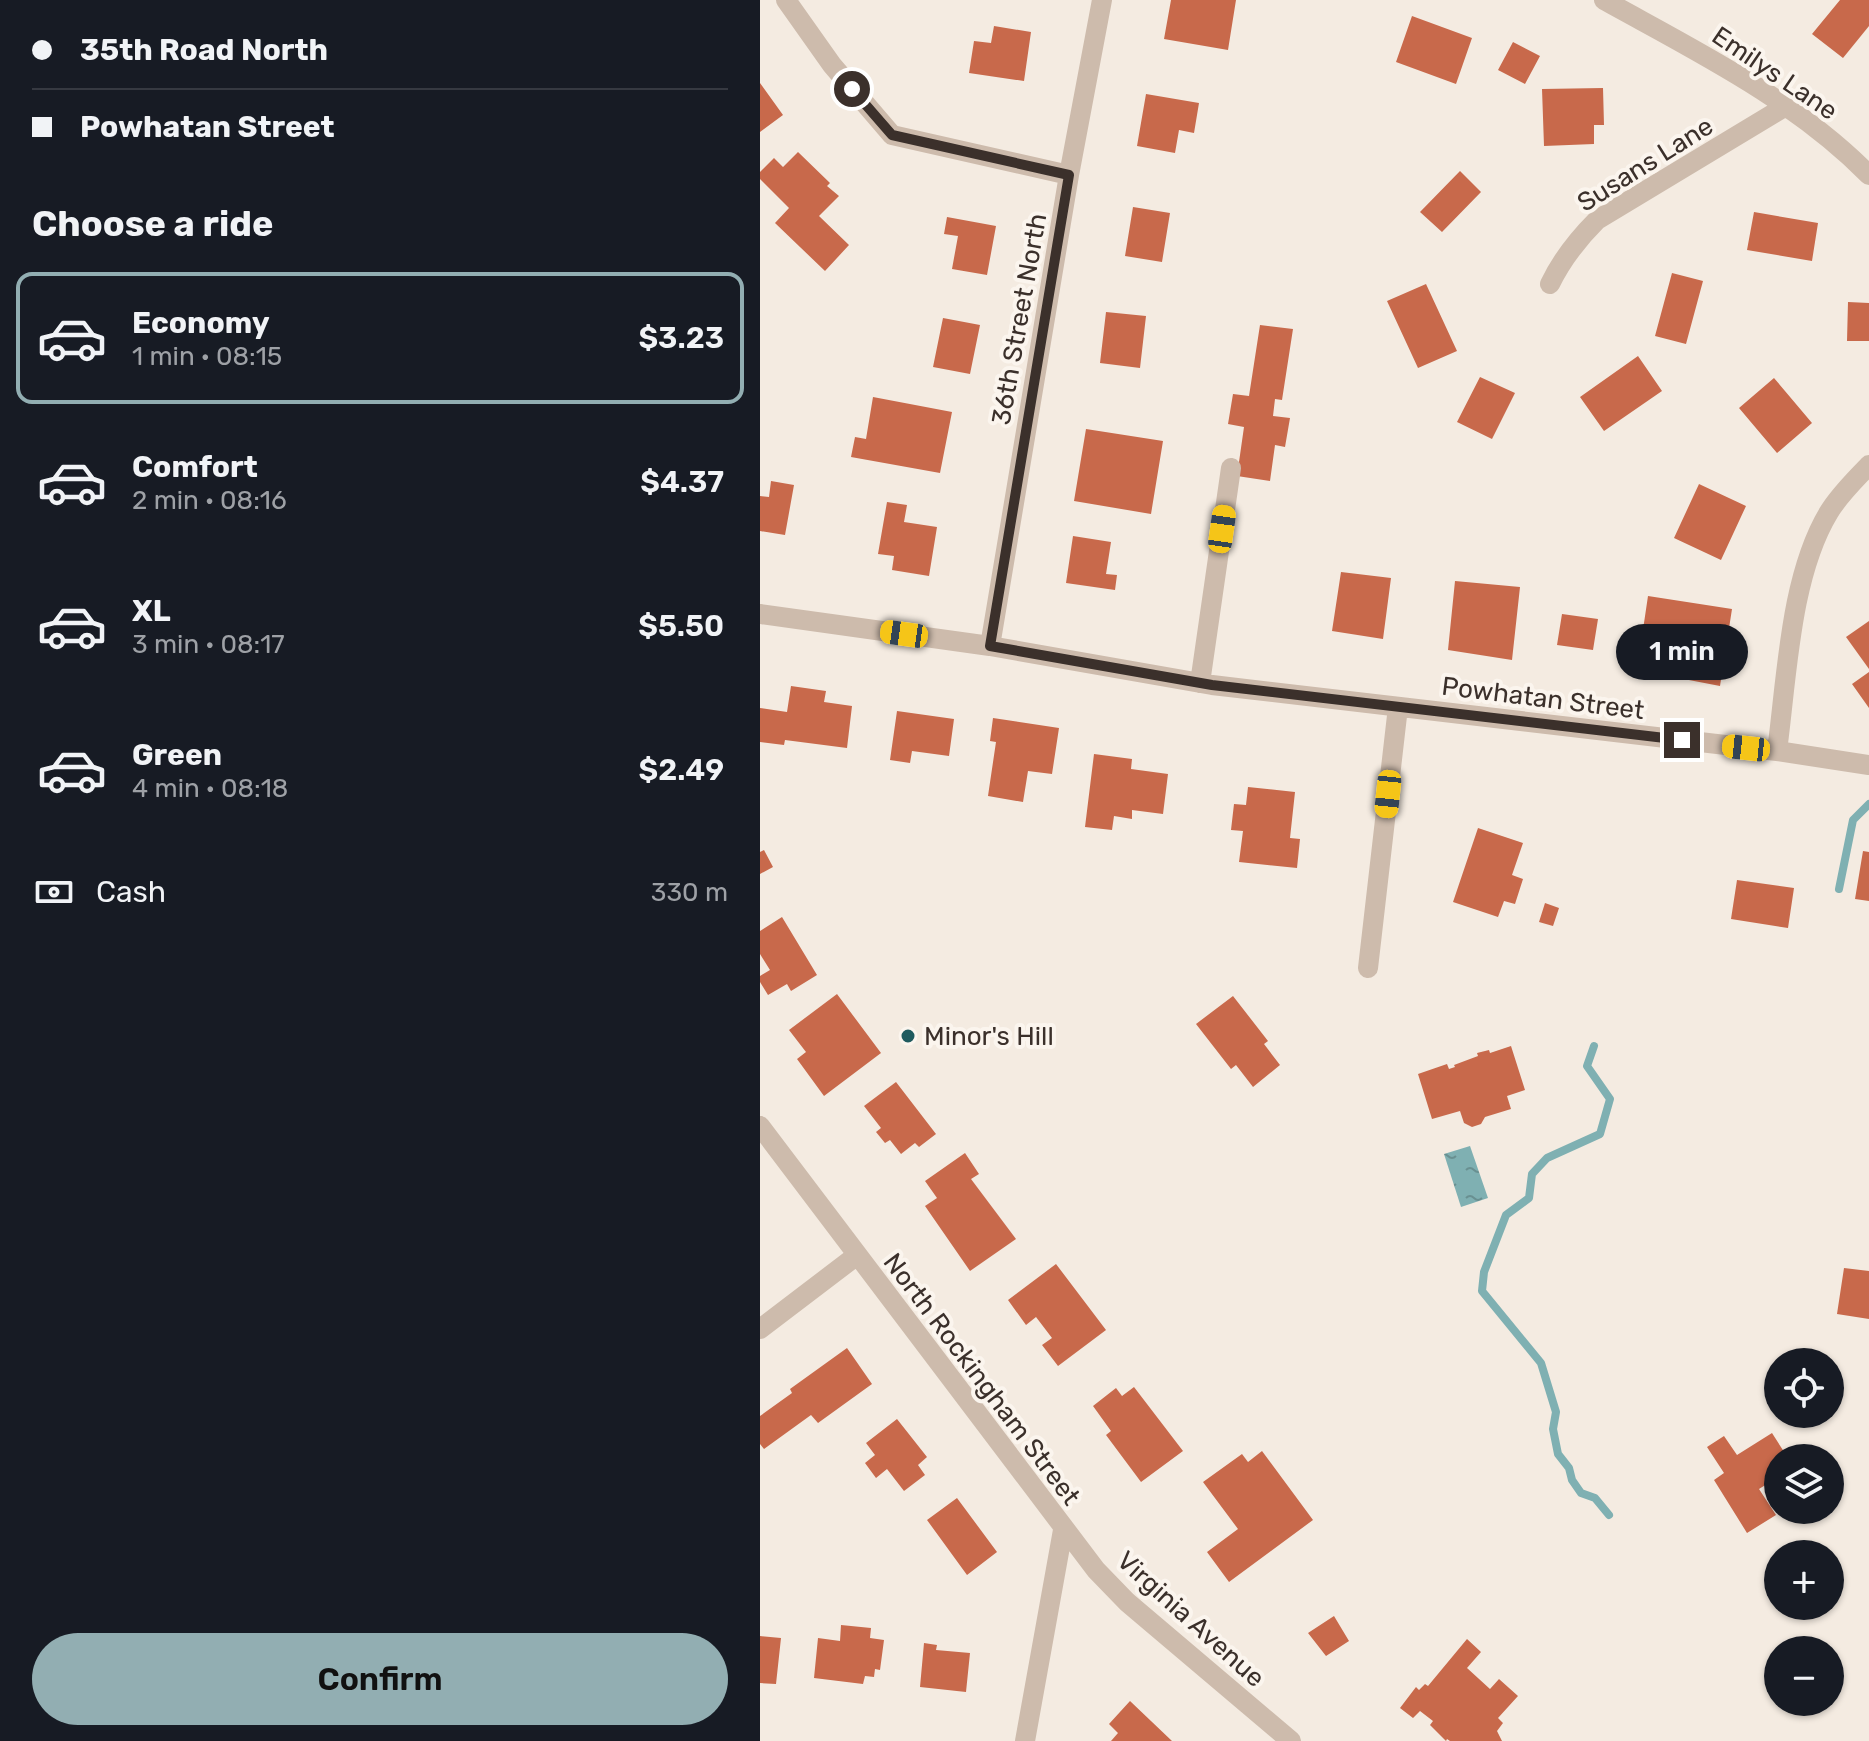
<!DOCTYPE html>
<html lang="en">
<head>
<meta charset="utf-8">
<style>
  body { margin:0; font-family:Rubik,sans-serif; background:#20242c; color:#f1f3f6; height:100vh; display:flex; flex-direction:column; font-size:30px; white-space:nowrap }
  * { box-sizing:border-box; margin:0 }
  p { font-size:26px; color:#9ea1a6 }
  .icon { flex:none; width:44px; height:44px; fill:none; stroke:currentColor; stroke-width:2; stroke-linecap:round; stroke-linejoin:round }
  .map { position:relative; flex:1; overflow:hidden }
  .drawer { display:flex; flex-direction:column; background:#171b24; width:760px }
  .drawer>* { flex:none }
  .hud { display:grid; align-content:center; height:176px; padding:0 32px; background:#171b24 }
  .fabs { position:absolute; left:1004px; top:1348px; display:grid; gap:16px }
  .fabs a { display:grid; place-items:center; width:80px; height:80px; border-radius:50%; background:#171b24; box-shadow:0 2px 6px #0004; font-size:40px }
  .end { position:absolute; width:36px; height:36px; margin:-18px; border:10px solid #3b302b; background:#fff; box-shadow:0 0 0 4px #fff }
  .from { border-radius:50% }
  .bubble { position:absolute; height:56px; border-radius:28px; background:#171b24; box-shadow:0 2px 6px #0004; font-size:26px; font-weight:600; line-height:56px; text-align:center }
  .car { position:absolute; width:24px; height:48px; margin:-24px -12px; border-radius:10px; box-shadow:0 0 6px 2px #0007; background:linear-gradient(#f5c518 24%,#345 0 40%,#f5c518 0 76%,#345 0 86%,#f5c518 0) }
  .hud b { display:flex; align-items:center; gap:28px; height:76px; font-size:30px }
  .hud b+b { border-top:2px solid #363941 }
  .hud i { width:20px; height:20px; background:#f1f3f6 }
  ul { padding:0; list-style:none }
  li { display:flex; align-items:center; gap:24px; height:132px; margin:0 16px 12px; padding:0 16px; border:4px solid transparent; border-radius:16px }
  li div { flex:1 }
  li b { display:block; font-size:30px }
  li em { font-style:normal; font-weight:600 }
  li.selected { border-color:#92aeb2 }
  li>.icon { width:72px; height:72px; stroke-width:1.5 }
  h2 { padding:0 32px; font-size:36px; line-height:96px }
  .pay { display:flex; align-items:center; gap:20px; height:88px; padding:0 32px; font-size:30px }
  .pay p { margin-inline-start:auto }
  .cta { display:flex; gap:16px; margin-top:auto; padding:16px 32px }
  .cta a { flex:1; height:92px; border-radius:48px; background:#92aeb2; color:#111; font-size:32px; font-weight:600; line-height:92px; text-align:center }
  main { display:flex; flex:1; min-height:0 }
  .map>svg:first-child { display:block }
  .water { fill:url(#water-ripples) }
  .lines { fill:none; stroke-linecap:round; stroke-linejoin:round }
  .stream { stroke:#7fb0b2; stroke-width:8 }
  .building { fill:#c8694b }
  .minor { stroke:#cdbbac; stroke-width:20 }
  .route { stroke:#3b302b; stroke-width:10 }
  .poi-dot { fill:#1f5a5e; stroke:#fbf5ee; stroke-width:3 }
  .labels { text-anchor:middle; stroke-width:8; stroke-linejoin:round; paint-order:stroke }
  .street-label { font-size:26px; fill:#3b302b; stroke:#fbf5ee }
  .poi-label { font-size:26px; fill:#3b302b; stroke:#fbf5ee; text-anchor:start }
</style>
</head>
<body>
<main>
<section class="drawer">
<div class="hud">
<b><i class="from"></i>35th Road North</b>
<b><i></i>Powhatan Street</b>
</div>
<h2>Choose a ride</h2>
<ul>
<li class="selected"><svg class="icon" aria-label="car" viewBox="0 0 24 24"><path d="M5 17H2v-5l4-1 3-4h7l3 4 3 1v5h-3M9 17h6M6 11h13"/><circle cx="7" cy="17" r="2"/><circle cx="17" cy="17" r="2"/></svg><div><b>Economy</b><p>1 min · 08:15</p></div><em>$3.23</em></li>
<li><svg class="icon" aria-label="car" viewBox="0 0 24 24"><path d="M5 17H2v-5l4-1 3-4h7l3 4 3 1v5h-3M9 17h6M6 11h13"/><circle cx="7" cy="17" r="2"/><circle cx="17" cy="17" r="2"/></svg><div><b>Comfort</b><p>2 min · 08:16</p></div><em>$4.37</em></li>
<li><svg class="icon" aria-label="car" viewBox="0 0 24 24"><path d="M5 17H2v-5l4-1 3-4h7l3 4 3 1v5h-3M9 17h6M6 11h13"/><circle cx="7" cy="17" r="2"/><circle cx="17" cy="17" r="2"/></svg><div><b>XL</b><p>3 min · 08:17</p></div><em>$5.50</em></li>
<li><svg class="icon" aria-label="car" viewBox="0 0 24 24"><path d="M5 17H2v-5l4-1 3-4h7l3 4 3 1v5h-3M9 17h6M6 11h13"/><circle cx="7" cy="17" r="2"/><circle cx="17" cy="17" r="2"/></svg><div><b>Green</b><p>4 min · 08:18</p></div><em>$2.49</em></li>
</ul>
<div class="pay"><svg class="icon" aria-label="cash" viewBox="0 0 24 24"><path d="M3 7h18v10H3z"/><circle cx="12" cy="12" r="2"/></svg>Cash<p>330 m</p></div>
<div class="cta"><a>Confirm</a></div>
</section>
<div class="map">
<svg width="1109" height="1741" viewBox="0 0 1109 1741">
  <defs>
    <pattern id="water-ripples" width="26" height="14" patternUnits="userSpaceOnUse" patternTransform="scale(2)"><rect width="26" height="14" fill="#7fb0b2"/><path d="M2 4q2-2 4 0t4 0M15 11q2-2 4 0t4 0" fill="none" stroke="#699091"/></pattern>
  </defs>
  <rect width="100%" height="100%" fill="#f4ebe1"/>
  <!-- water -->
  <path class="water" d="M710,1146L728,1198L701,1207L684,1154Z"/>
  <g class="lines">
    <!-- stream -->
    <path class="stream" d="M1079,889L1093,820L1109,804
      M834,1046L827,1066L850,1099L840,1134L787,1158L772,1174L769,1198L746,1215L724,1272L722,1291L781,1363L796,1412L793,1429L798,1454L809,1468L812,1480L821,1493L835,1498L849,1515"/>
  </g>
  <!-- building -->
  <path class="building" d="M411,0H476L468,50L404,39Z
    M1080,0H1109V26L1083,58L1052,34Z
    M652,16L712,38L696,84L636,62Z
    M234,26L271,32L264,81L209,73L214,41L231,43Z
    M753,42L780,56L765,84L738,70Z
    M0,83L23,115L0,132Z
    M843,88L844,125H834V144L784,146L782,89Z
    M386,94L439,103L434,133L419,130L415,153L377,146Z
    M38,152L70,183L67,186L79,196L59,216L89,245L65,271L15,223L29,208L0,179V172L14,158L23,167Z
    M700,171L721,192L682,232L660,212Z
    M373,207L410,213L402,262L365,256Z
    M994,212L1058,223L1052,261L987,250Z
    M187,217L236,226L227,275L192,269L198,236L184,234Z
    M912,273L943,281L926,344L895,336Z
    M666,284L697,351L658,368L627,301Z
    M1088,302L1109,303V341H1087Z
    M346,312L386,316L380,368L340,363Z
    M183,318L220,325L210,374L173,367Z
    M500,325L533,329L522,400L515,399L513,416L530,418L525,447L515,445L510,481L477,476L484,427L468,424L473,394L489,396Z
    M878,356L902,391L844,431L820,397Z
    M720,377L755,393L732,439L697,422Z
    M1014,378L1052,423L1017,453L979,408Z
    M113,397L192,412L180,473L91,457L95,437L106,439Z
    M326,429L403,441L391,514L314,501Z
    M11,481L34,485L25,535L0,531V496L9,497Z
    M939,484L986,506L961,560L914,538Z
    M127,502L147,505L144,522L177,527L169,576L132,570L134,556L118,554Z
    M313,536L351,542L346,574L357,575L355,590L306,583Z
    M581,572L631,578L623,639L572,631Z
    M695,581L760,587L752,660L688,650Z
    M888,596L972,609L960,686L877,670Z
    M802,614L838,619L833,650L797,645Z
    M1109,621V669L1086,637Z
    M1109,672V708L1092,684Z
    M31,686L66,691L64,702L92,706L87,748L25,740L24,745L0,742V708L27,712Z
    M137,711L194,719L189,756L152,751L150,763L130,760Z
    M233,718L299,728L292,774L268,771L263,802L228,796L236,742L230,741Z
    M334,754L372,759L371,769L408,774L403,814L372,810V819L354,816L352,830L325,827Z
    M488,787L535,792L530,838L540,839L537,868L479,862L483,831L471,830L474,804L486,805Z
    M718,828L763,843L752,875L763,879L755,904L744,901L738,917L693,902Z
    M4,850L13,867L0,874V852Z
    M1103,851L1109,852V901L1095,899Z
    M977,880L1034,888L1028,928L971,919Z
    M785,903L799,908L793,926L779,922Z
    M22,917L57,975L31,991L27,984L8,995L0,982V976L10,970L0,954V931Z
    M77,994L121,1053L64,1096L37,1059L46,1052L29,1030Z
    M473,996L508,1041L504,1044L520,1065L493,1087L476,1065L471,1069L436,1024Z
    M751,1046L765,1090L747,1096L751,1109L725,1117L721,1124L712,1127L704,1123L700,1111L672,1119L658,1074L687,1064L689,1069L695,1067L694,1065L718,1056L717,1053L729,1050L730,1053Z
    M136,1082L176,1134L159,1147L155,1143L141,1154L130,1140L125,1143L116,1132L121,1128L104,1106Z
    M205,1153L219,1174L211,1179L256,1239L210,1271L165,1206L177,1198L165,1181Z
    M296,1264L346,1330L298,1366L282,1345L292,1338L276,1317L266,1325L248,1300Z
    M1084,1268L1109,1271V1319L1077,1314Z
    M87,1348L112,1384L58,1423L51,1415L4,1449L0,1444V1416L32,1393L30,1389Z
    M374,1387L423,1451L381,1482L346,1435L351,1431L333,1406L356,1388L362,1396Z
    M137,1419L167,1457L158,1465L165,1475L144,1491L127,1469L116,1478L105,1463L115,1455L106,1443Z
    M1012,1433L1028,1458H1018V1477L999,1489L1016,1515L987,1533L954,1480L964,1473L947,1447L964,1436L977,1455Z
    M502,1451L553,1520L469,1582L447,1552L478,1529L443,1482L482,1454L488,1462Z
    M197,1498L237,1552L207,1575L167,1520Z
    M574,1616L589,1641L566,1656L548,1633Z
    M81,1625L111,1628L110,1638L124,1640L120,1670L115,1669L114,1677L105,1676L103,1684L54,1678L58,1638L80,1641Z
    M0,1636L21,1638L16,1684L0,1683Z
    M707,1639L721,1652L707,1668L730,1689L739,1679L758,1696L738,1718L743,1723L737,1731L742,1741H690L687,1739L686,1741L670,1725L673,1721L660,1711L653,1718L640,1708L656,1687L659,1690L665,1684L668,1686Z
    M164,1643L177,1645L176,1650L210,1653L206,1692L160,1687Z
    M370,1701L412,1741H351L358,1733L349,1724Z"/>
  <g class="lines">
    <!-- minor -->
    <path class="minor" d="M26,0L72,65L132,135L309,175
      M844,0C936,51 1034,99 1109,175
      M790,284C802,259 817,240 837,220L1026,106
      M0,614L230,646L452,685L1017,751L1109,765
      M230,646L309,175L342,0
      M440,683L471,468
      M1017,751C1027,677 1030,576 1069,512C1080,494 1095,480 1109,465
      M608,968L638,707
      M0,1126L336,1570L367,1602L531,1741
      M0,1329L96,1256
      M265,1741L303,1530"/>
  </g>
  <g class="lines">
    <!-- route -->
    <path class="route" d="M92,89L132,135L309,175L230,646L452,685L922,740"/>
  </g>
  <!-- markers -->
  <circle class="poi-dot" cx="148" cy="1036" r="8"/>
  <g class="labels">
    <!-- street labels -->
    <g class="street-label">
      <text transform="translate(1015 73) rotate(34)" y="9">Emilys Lane</text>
      <text transform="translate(885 164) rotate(-32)" y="9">Susans Lane</text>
      <text transform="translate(259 319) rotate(-80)" y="9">36th Street North</text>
      <text transform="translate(783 698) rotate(7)" y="9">Powhatan Street</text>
      <text transform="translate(222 1379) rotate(53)" y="9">North Rockingham Street</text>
      <text transform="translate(431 1619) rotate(42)" y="9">Virginia Avenue</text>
    </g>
    <!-- poi labels -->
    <g class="poi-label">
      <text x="164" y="1045">Minor's Hill</text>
    </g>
  </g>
</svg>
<div class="fabs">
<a><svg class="icon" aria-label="locate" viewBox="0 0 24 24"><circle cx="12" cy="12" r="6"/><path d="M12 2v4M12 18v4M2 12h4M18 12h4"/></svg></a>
<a><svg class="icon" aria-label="layers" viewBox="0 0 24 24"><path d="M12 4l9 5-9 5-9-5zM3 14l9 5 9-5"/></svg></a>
<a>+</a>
<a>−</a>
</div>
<i class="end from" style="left:92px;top:89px"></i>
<i class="end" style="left:922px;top:740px"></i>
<div class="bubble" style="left:856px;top:624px;width:132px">1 min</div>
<i class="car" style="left:462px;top:529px;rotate:8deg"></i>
<i class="car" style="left:144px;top:634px;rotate:278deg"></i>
<i class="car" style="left:986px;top:748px;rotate:276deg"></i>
<i class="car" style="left:628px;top:794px;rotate:186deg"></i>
</div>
</main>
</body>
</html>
